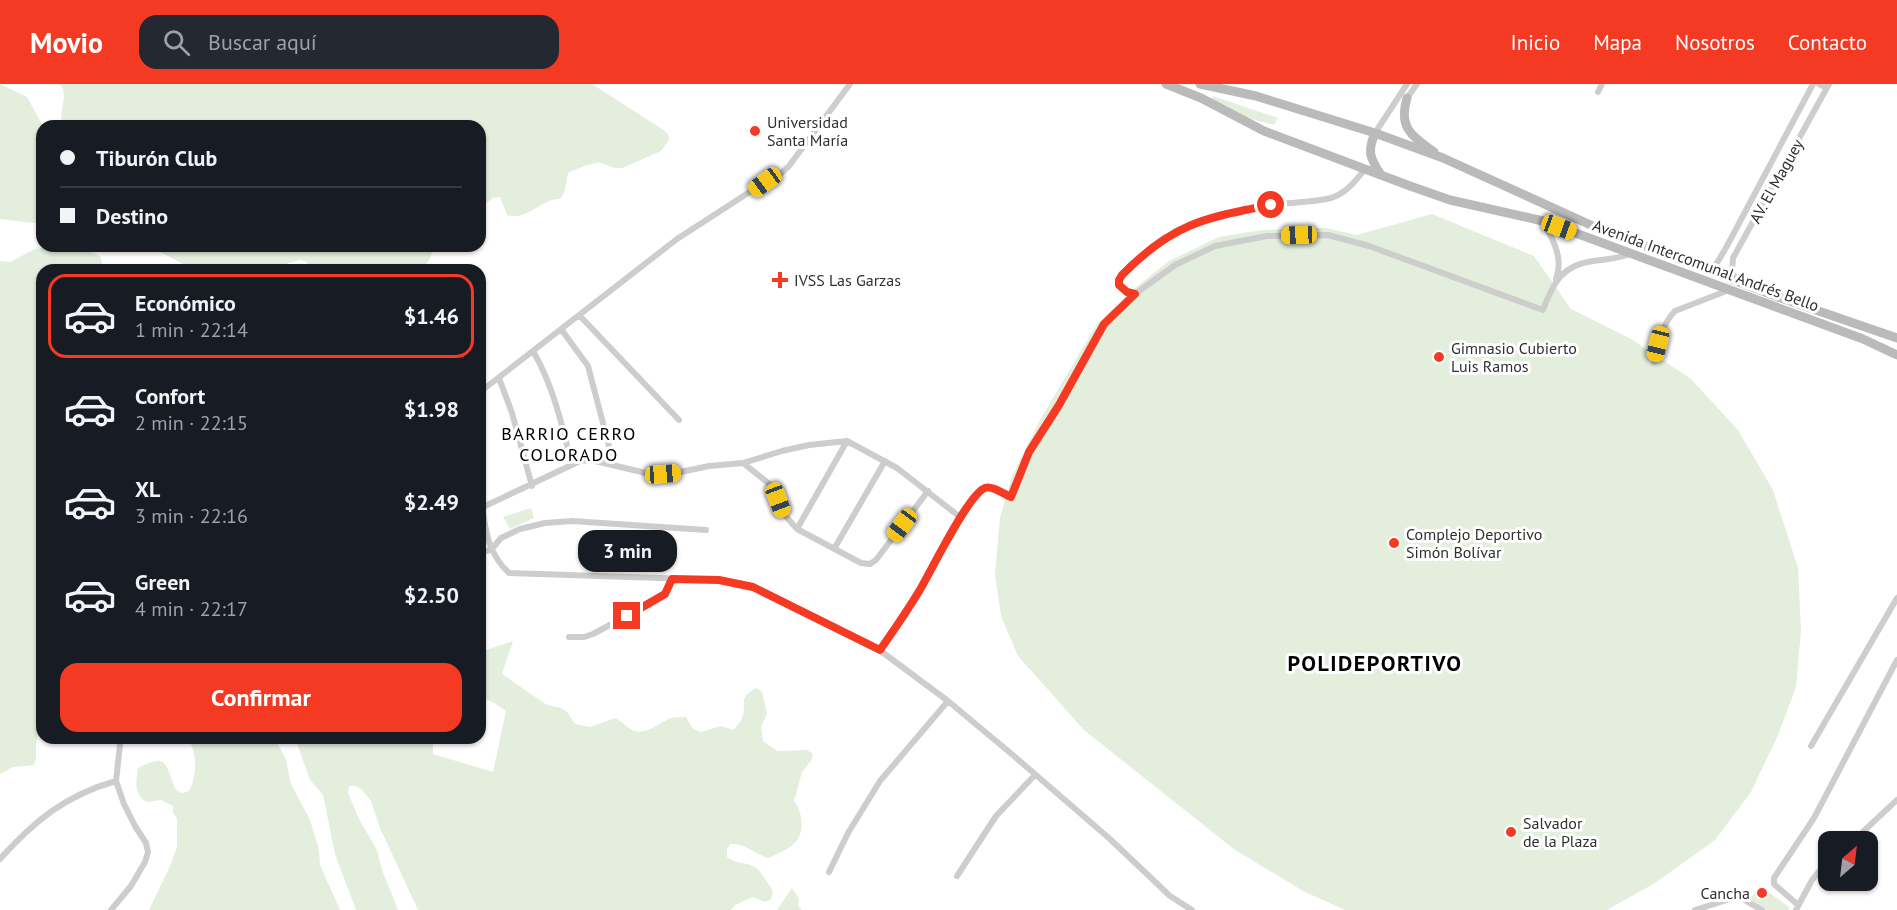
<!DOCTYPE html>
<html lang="es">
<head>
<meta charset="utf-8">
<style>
  body { margin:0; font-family:"PT Sans",sans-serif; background:#242831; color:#f1f3f6; height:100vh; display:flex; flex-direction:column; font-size:22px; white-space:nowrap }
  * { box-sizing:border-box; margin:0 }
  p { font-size:20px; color:#9ea1a6 }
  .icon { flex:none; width:33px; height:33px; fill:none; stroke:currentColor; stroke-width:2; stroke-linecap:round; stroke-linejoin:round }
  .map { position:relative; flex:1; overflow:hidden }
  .side { position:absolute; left:36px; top:180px; width:450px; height:480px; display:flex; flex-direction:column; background:#171b24; border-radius:18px; box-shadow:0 2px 4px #0004 }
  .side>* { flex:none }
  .banner { position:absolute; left:36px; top:36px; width:450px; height:132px; border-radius:18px; box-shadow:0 2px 4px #0004; display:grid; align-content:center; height:132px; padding:0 24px; background:#171b24 }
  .needle { width:39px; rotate:28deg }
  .tools { position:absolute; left:1818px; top:747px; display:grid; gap:12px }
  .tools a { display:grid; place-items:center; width:60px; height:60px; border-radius:12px; background:#171b24; box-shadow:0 2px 4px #0004; font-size:30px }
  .end { position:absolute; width:27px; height:27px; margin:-14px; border:8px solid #f53a24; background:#fff; box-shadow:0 0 0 3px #fff }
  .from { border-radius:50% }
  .bubble { position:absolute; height:42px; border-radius:18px; background:#171b24; box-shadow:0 2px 4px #0004; font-size:20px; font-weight:700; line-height:42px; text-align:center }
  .car { position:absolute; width:18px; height:36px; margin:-18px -9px; border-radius:8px; box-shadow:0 0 4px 2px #0007; background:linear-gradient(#f5c518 24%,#345 0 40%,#f5c518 0 76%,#345 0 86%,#f5c518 0) }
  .banner b { display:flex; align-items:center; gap:21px; height:57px; font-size:22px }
  .banner b+b { border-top:2px solid #363941 }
  .banner i { width:15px; height:15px; background:#f1f3f6 }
  ul { padding:10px 0 0; list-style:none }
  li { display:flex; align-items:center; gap:18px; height:84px; margin:0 12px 9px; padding:0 12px; border:3px solid transparent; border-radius:18px }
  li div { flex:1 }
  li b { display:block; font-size:22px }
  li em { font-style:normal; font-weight:700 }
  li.on { border-color:#f53a24 }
  li>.icon { width:54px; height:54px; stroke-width:1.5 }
  .button { display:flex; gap:12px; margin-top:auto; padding:12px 24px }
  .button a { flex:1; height:69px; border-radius:18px; background:#f53a24; color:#fff; font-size:24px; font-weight:700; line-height:69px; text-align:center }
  header { display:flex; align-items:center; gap:36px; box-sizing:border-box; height:84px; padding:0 30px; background:#f53a24; color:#fff }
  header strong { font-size:28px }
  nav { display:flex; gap:33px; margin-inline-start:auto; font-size:21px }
  .search { width:420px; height:54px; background:#242831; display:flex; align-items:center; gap:15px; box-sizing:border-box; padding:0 21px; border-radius:18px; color:#9ea1a6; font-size:22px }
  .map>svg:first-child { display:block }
  .green { fill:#e3eedd }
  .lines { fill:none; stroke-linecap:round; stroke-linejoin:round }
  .minor { stroke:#cdcdcd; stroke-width:6 }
  .secondary { stroke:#bababa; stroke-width:9 }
  .route { stroke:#f53a24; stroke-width:8 }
  .poi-dot { fill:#f53a24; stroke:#fff; stroke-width:2 }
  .labels { text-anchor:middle; stroke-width:6; stroke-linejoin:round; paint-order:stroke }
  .poi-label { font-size:16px; fill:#303030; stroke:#fff; text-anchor:start }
  .street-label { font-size:16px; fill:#303030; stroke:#fff }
  .neighbourhood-label { font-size:18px; letter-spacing:1.5px; fill:#000; stroke:#fff }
  .district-label { font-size:22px; font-weight:bold; letter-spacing:1.5px; fill:#000; stroke:#fff }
</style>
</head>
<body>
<header>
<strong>Movio</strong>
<div class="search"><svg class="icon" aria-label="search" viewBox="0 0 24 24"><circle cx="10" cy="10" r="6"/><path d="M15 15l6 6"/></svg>Buscar aquí</div>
<nav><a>Inicio</a><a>Mapa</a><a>Nosotros</a><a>Contacto</a></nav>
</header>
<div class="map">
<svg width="1897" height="826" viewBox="0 0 1897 826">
  <rect width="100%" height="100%" fill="#fff"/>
  <!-- green -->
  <path class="green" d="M0,0L27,13L43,42L42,140L0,135Z
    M60,0H592L662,45L668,50L669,56L661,67L622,84C613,85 610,82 602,79C595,77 574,86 568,89L564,109L560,115C542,114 526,138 507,131L500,113L493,114L480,124V42H63C57,25 70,14 60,0Z
    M1213,12L1278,34L1274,41L1244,33L1212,17Z
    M1432,130L1534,172L1571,225L1631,255L1691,295L1738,346L1773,406L1798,484L1801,546L1796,603L1778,651L1751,708L1715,756L1655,799L1607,826H1345L1303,807L1235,766L1084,646L1018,572L1001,532L995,490L1000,434L1011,395L1040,336L1097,240L1135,204L1169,177L1219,153L1262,146L1325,144L1357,151Z
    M149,162H435L429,176L421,186H311L307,178L301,176L288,179L284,186H188L183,180Z
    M52,163L79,164L100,172L104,186H42V634L36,660V675L34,681L13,683L0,690V177L10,178L35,165Z
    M531,424L534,434L510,445L503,433Z
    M513,557L502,590L547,621L561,624L567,628L575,640L590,643L615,634C622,637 625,642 631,645C643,654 660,638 671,634C676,633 682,633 686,633L693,645L701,648L721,642L733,646C736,643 741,638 742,634C748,620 736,615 756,604L762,608L767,630L761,643L763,657L777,667L807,666L813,670L811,677L802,688L794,717C798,722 800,727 801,734C805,759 787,766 768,774C754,770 746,759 730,760L727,765V773C735,780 747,778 755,783C760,786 771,803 773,808L771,815L765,818L753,813L735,821L731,826H418L380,744L371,717L362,706L356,702H349L348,709L359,735L377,766L382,786L398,826H356L335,770L323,711L310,696L295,654H433V670L493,688L506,627L496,620L480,612V568Z
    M187,654H275L286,676L291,700L310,736L319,766L320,781L340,826H149L170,782L177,763V734L173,729V722L161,716L147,718C133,710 136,698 138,684C171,667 165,684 176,706L182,709L189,707C197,692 198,668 187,654Z
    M1759,801L1790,824L1788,826H1766L1750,816Z
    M792,804L799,815L798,822L802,826H777Z"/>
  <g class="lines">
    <!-- minor -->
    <path class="minor" d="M1819,0L1827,4
      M1598,8L1602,0
      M1407,14L1417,0
      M1375,49L1407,0
      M1365,85C1355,97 1347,109 1331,114C1315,118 1297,118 1280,120C1227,127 1178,139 1137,176C1130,183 1118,191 1119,201L1127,208L1135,210L1175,181L1215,162L1267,152L1328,151L1369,162L1543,226C1553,199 1562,181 1593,177C1606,175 1617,175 1630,170
      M1543,137C1553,156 1564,174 1556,195
      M1708,186L1717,179L1727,162L1813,0
      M1736,196L1732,187L1733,174L1829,0
      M580,232L679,336
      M561,245L588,282L614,381
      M533,267C554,303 562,342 572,381
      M1654,278C1658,261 1662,240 1675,227L1729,206
      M499,294L512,329L532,402
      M480,308L677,155L765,98L777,93L789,82L850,0
      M847,357L797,445L861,479L870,480L876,476L928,407
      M743,379L782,367L809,361L847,357L897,384L960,433L920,506L880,566
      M480,409C485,439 485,467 509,489L719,496L753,503L878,565L948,617L1014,672L1110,755L1170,812L1192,826
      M483,423L580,377L591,376L650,390L676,389L709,382L743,379L772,402L782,428L797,445
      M960,433L984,404H990L1011,413L1029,368L1059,321L1104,240L1135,210
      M834,465L885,377
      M480,468L491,466L501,454L520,445L545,439L572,437L706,446
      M569,553H584L593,550L660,514L665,510L672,495
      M1811,662L1897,514
      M1852,758L1897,716
      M0,775C34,737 66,711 116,697
      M829,788L848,749L880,697L948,617
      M957,792L996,732L1035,691
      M1798,821L1774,800V794L1814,734L1897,576
      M111,826L131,802L145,778L148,768L146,759L135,742L124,720L116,697L120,661
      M1695,826L1733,814H1741L1762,826
      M1796,826L1812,796L1828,777"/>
    <!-- secondary -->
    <path class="secondary" d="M1166,0L1201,14L1264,47L1410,102L1450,116L1543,137L1806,234L1863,255L1897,271
      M1200,0L1256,12L1375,49L1443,74L1595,143L1778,213L1897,254
      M1407,14C1398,44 1412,52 1434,68
      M1375,49C1367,68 1370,74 1381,91"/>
  </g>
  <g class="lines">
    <!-- route -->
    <path class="route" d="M627,532L665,510L672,495L719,496L753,503L880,566C894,546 908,526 921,504C931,487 969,409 985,404C991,401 1004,410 1011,413L1029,368L1059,321L1104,240L1135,210L1127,208L1119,201V196L1122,191C1172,140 1203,134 1271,121"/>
  </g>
  <!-- markers -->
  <g class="poi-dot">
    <circle cx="755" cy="47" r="6"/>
    <path d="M777 187h6v6h6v6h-6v6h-6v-6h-6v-6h6z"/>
    <circle cx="1439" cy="273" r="6"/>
    <circle cx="1394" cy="459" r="6"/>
    <circle cx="1511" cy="748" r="6"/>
    <circle cx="1762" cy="809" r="6"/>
  </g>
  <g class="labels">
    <!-- poi labels -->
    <g class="poi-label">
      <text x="767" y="44">Universidad<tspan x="767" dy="18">Santa María</tspan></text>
      <text x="794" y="202">IVSS Las Garzas</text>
      <text x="1451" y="270">Gimnasio Cubierto<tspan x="1451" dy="18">Luis Ramos</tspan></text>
      <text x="1406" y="456">Complejo Deportivo<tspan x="1406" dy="18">Simón Bolívar</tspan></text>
      <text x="1523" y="745">Salvador<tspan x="1523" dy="18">de la Plaza</tspan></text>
      <text x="1750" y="815" text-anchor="end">Cancha</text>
    </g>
    <!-- street labels -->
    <g class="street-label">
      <text transform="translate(1776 97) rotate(-61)" y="6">AV. El Maguey</text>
      <text transform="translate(1706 181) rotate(20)" y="6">Avenida Intercomunal Andrés Bello</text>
    </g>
    <!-- neighbourhood labels -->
    <g class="neighbourhood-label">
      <text x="569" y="356">BARRIO CERRO<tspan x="569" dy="21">COLORADO</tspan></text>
    </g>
    <!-- district labels -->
    <g class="district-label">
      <text x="1375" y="587">POLIDEPORTIVO</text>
    </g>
  </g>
</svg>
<div class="tools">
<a><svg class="needle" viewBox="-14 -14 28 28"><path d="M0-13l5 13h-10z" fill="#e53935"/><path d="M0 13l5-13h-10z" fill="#9ea1a6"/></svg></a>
</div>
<i class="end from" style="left:1271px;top:121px"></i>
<i class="end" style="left:627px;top:532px"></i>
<div class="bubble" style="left:578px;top:446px;width:99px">3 min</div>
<i class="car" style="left:765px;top:98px;rotate:234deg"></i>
<i class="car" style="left:1559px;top:143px;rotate:110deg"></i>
<i class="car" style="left:1299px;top:151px;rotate:268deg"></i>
<i class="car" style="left:1658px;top:260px;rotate:194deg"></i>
<i class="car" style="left:663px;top:390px;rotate:86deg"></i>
<i class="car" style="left:778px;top:416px;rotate:159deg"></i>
<i class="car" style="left:902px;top:441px;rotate:217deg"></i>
<div class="banner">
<b><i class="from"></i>Tiburón Club</b>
<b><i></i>Destino</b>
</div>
<section class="side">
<ul>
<li class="on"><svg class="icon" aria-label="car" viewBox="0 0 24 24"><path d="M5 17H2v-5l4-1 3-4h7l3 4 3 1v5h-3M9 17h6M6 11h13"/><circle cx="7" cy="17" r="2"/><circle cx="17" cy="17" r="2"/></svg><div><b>Económico</b><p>1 min · 22:14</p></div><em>$1.46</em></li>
<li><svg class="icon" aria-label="car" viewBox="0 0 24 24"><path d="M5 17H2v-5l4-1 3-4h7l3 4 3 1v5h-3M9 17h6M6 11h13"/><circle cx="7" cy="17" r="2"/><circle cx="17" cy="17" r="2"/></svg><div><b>Confort</b><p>2 min · 22:15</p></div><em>$1.98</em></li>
<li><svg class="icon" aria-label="car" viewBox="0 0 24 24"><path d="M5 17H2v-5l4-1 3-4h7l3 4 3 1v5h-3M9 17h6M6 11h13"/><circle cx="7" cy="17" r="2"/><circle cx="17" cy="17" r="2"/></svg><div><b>XL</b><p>3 min · 22:16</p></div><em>$2.49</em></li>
<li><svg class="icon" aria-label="car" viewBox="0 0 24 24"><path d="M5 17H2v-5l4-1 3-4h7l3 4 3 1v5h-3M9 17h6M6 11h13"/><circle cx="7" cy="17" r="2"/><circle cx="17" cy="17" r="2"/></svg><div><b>Green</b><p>4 min · 22:17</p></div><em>$2.50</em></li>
</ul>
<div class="button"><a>Confirmar</a></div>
</section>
</div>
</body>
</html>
